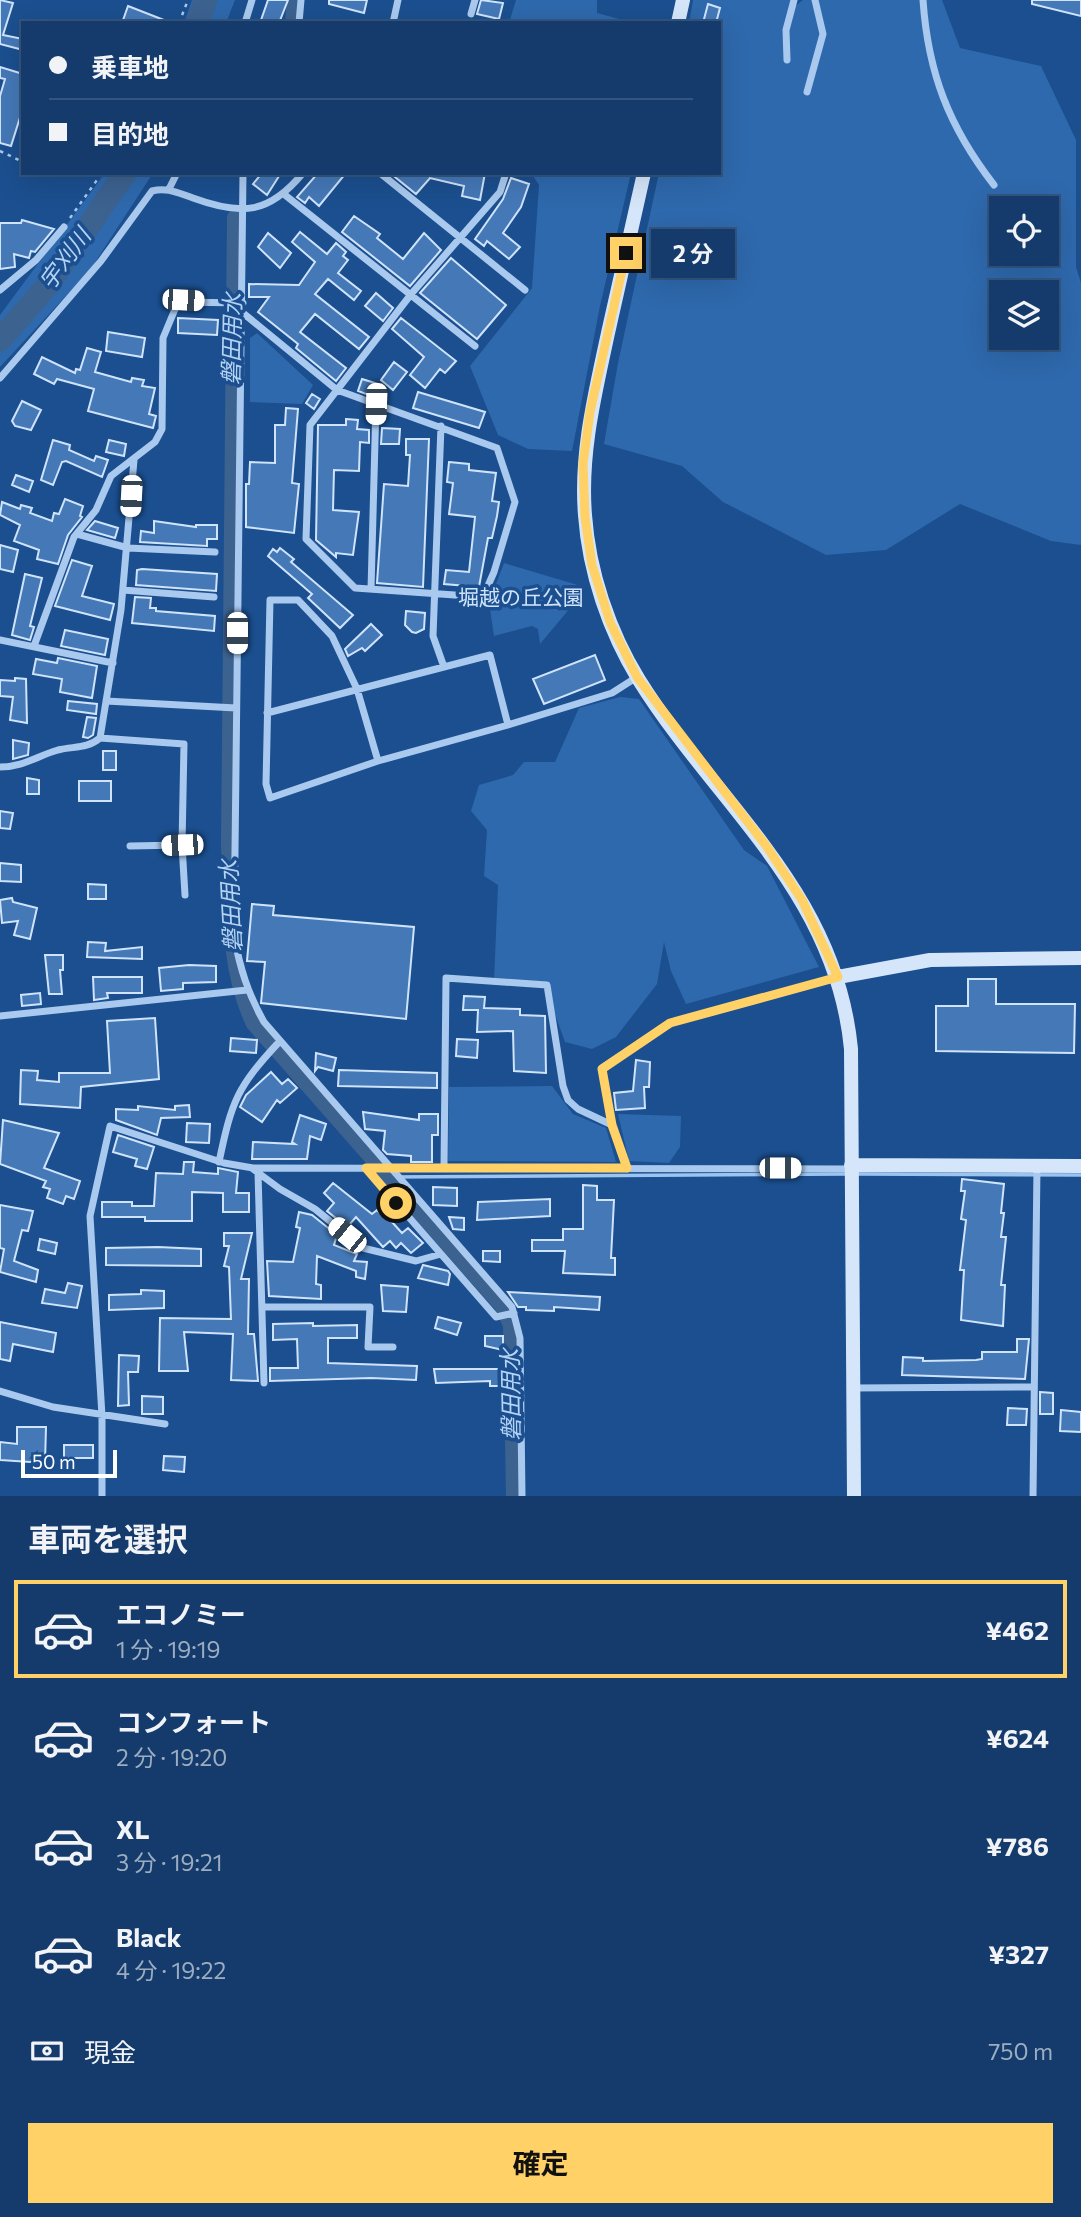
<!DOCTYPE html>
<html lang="ja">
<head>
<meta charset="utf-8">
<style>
  body { margin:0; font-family:Commissioner,"Noto Sans JP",sans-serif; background:#214673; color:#f1f3f6; height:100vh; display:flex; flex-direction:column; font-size:26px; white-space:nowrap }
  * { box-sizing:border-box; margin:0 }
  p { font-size:23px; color:#9dadc1 }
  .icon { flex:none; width:38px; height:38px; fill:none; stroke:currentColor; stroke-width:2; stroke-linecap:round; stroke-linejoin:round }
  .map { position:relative; height:1496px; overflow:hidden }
  .drawer { display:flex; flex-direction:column; background:#143b6b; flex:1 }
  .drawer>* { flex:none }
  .banner { position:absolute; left:21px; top:21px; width:700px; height:154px; border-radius:0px; box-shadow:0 7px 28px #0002,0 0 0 2px #33557e; display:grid; align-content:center; height:154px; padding:0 28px; background:#143b6b }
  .buttons { position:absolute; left:989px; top:196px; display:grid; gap:14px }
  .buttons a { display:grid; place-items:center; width:70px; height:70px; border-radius:0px; background:#143b6b; box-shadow:0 7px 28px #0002,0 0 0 2px #33557e; font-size:35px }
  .scale { position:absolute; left:21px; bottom:18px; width:96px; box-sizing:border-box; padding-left:7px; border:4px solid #fff; border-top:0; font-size:19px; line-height:24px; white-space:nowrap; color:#fff; -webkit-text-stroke:5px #1b4f8f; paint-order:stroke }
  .end { position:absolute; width:32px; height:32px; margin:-16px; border:9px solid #ffd166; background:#111; box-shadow:0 0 0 4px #111 }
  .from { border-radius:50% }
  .bubble { position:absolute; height:49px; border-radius:0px; background:#143b6b; box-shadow:0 7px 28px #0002,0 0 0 2px #33557e; font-size:23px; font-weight:700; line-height:49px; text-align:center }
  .car { position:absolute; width:21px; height:42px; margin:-21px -10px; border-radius:9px; box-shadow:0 0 5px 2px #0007; background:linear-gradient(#fff 24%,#345 0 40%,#fff 0 76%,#345 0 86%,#fff 0) }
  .banner b { display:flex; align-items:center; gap:24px; height:66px; font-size:26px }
  .banner b+b { border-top:2px solid #33557e }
  .banner i { width:18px; height:18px; background:#f1f3f6 }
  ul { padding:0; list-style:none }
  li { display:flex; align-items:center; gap:21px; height:98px; margin:0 14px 10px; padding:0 14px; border:4px solid transparent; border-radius:0px }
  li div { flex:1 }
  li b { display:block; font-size:26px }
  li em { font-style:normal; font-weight:700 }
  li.current { border-color:#ffd166 }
  li>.icon { width:63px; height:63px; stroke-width:1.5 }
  h2 { padding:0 28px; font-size:32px; line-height:84px }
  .pay { display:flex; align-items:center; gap:18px; height:77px; padding:0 28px; font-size:26px }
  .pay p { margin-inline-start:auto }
  .primary-button { display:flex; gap:14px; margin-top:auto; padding:14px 28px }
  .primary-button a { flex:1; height:80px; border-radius:0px; background:#ffd166; color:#111; font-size:28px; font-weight:700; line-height:80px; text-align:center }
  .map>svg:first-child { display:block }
  .green { fill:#2e69ad; fill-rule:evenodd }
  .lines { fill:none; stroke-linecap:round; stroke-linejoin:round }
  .stream { stroke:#9cc4f0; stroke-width:3.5 }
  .canal { stroke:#3c6290; stroke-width:14 }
  .river { stroke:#3c6290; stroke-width:23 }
  .building { fill:#4478b7; stroke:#cfe3fa; stroke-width:2 }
  .path { stroke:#a9c9ee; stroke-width:2.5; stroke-dasharray:3.5 5; stroke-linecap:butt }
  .street { stroke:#a9c9ee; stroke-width:7 }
  .secondary { stroke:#d6e6fa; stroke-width:14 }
  .route { stroke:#ffd166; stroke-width:9 }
  .labels { text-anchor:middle; stroke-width:7; stroke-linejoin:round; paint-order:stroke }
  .park-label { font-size:21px; fill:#cfe3fa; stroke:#1b4f8f }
  .water-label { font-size:23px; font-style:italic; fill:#b5d3f5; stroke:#1b4f8f }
</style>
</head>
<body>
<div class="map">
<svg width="1081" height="1496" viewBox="0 0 1081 1496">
  <rect width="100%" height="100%" fill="#1b4f8f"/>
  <!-- green -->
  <path class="green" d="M192,0H235L226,23H184Z
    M516,0H597V13L634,23H509Z
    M693,0H794V7L803,0H942L960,48L1041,66L1076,140V267L1081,283V545L1051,541L960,504L886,550L826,555L723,502L682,466L604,444L618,363L659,173H719V23H689ZM1001,208H1046V254H1001ZM1001,292H1046V338H1001Z
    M105,173H153L90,270L0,367V315Z
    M531,173H631L600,306L572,451L528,449L498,435L470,366L532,288L539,185Z
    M257,333L313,385L302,404L250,402V338Z
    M504,563L581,586L576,601L540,644L538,629L532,626L494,636L489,603Z
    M620,697L639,699L744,850L767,866L819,967L686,1004L671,971L664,942L657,984L616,1037L592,1049L565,1042L543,981H494L498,885L484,876L487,830L471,811L479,785L513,775L524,762H555L579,708Z
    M552,1086L573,1114L606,1128L616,1162L448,1161L449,1087Z
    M618,1114L681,1116L680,1147L669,1163L629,1161Z"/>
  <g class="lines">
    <!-- stream -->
    <path class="stream" d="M857,1174L1081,1175
      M389,1177L849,1174"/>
    <!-- canal -->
    <path class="canal" d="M292,23L294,0
      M234,217L228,843C230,905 226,967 253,1024L501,1306L510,1325L513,1496"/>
    <!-- river -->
    <path class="river" d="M197,23L206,0
      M0,340L48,285L125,173"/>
  </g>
  <!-- building -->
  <path class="building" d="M0,0L13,3L3,35L23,39V50L0,44Z
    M268,0H288L279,23H260Z
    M329,0H367L364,13L329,4Z
    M481,0L503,3L499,19L477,14Z
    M1032,0H1081V16L1032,4Z
    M708,4L720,8L716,23H703Z
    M128,6L169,22V23H122Z
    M0,67L23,74V108L11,146L0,143V96L5,79L0,78Z
    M262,173H281L267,195L253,184Z
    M318,173H346L319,206L309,197L305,203L297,197Z
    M390,173H425L429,176V173H485L480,200L462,196L464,186L430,178L416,194Z
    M511,178L529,184L521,207L503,233L520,247L509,259L487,241L484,246L475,239L503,199Z
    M354,216L380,234L377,238L403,259L424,233L441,250L410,286L342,232Z
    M22,220L54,229L35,252L31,251L29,258L14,254L15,267L0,269V223H21Z
    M300,232L327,254L336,243L346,252L343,256L348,260L338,273L361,291L354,300L328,279L315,294L369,337L359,349L315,314L300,332L346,368L336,381L296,348L298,344L258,312L269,297H249V284L299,285L315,262L292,242Z
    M268,233L291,253L280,268L258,247Z
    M451,258L506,305L477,339L420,293Z
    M376,293L393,308L383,321L365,306Z
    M178,318L218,320L217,335L178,333Z
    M401,318L456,361L445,373L440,369L425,388L410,375L424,357L392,329Z
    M108,332L145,338L142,357L106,351Z
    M87,348L101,352L95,372L131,382L132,378L144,380L142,386L155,388L149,414L156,416L153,428L88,411L94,389L57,379L54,384L34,374L42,357L75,373L76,369L80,370Z
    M394,362L407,372L393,390L381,380Z
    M362,379L378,384L374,397L358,391Z
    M418,392L485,412L479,428L413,408Z
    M312,394L320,399L314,409L306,403Z
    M22,401L41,410L31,430L15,426L12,421Z
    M286,408L298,409L292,483L299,484L294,533L246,527V484H249L250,462L275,463V425H285Z
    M346,419L358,420L357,429L369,430V443L360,442L359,471L334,470L333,510L359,512L353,555L336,553V557L316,540L318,425H346Z
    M382,428L400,429L399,444H381Z
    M406,439H429L423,587L377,583L384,484L408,486L410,455H406Z
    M53,440L70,445L69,450L94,461L96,456L108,460L102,477L66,461L62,462L53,485L41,480Z
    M109,440L126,444L124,456L106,452Z
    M449,462L469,464V470L496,473L492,501L499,502L497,516L492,538H488L479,587L444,584L446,570L469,572L475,517L449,514L453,483L447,482Z
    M16,475L33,481L29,492L12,485Z
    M65,499L83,506L80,516L82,517L68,535L58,564L37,559L39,550L14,541L20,525L0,515L2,502L20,509L21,505L32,508L30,513L52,521L54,513L59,514Z
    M95,521L118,528L115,538L87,530Z
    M154,521L196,527V525H217V539H207V546L140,542L141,531L154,533Z
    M0,545L18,550L13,572L0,569Z
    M280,548L294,559L291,562L353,615L340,628L308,598L312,594L268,556L273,549L277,552Z
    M72,560L92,566L82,596L114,604L110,620L55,606Z
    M142,569L217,574L216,591L136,585L137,570Z
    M25,574L42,578L30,626L34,627L30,640L12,635Z
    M135,597L151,598L150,608H156V611L215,616L214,631L132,623Z
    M406,611L425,613L424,629L416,633L412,632L405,625Z
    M371,624L382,635L365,651L362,648L348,656L345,649Z
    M65,630L108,639L105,655L61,646Z
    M595,655L605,680L544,704L533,679Z
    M58,658L97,666L92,698L60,692L62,679L33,674L36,659L57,663Z
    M15,678L26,679L27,723L10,720L13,697L0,696V680L15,681Z
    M68,701L97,704L96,714L67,710Z
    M87,717L96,718L93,735L88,738L83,737Z
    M13,740L29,743L28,755L13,759Z
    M103,751H116V770H103Z
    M27,778L39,780V794H27Z
    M79,781H111V801H79Z
    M0,811L13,813L10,829L0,828Z
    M0,863L21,865V882L0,881Z
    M88,884L106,885V899H88Z
    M12,898L13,902L37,908L30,939L14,935L18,921L2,923L0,900Z
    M252,904L274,906L273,915L414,927L406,1019L261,1003L265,962L247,961Z
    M88,942L106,943L105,951L142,947V959L87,957Z
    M45,955H63V970H60L62,994H49Z
    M189,965L216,966V982L183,983V989L161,991L159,968Z
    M93,977H142V993H107L108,998L94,1000Z
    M968,979H996V1004H1075L1074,1053L936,1051V1006H968Z
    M40,993L41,1004L22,1006L21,995Z
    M464,996L485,997L484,1008L520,1009V1015L545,1016L546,1073L514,1071L513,1031L477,1032L478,1010H463Z
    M155,1018L159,1079L81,1087L80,1108L20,1104L21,1070L38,1071L37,1080L59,1082V1073H110L107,1021Z
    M231,1038L257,1040L256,1053L230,1051Z
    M457,1039L478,1040L477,1058L456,1056Z
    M316,1053L336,1058L333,1071L318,1067L315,1071Z
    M636,1060L650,1062L649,1087H644L645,1108L616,1110L614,1093L633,1091Z
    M339,1070L437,1073V1088L338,1086Z
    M271,1072L282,1084L288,1079L297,1088L280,1103L277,1100L262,1122L240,1107L246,1095Z
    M189,1105L190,1117L161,1118L157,1135L116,1120V1109L138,1110V1106L175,1110V1106Z
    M363,1112L419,1120V1114H438V1135H432V1162H411V1156L387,1154L383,1150L385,1131L365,1129Z
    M300,1115L326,1124L321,1140L310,1136L307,1159H252L253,1142L295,1144L292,1142Z
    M3,1120L59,1133L44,1168L80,1181L74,1199L66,1196L63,1204L47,1198L50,1189L43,1187L46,1181L0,1164Z
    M187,1123L210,1124L209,1143L186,1142Z
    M118,1135L154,1147L147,1169L135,1166L137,1159L113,1152Z
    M184,1162H194L193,1172L218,1174V1168L238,1172L236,1193H249V1212H223V1193L192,1192V1221H145V1217H102V1202H132V1206H154L156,1173L183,1174Z
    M962,1179L1004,1184L1001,1213H1004L1001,1237H1006L1001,1285H1005L1003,1326L961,1320L964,1270H960L966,1220L961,1219L965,1191H961Z
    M333,1183L372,1214L377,1210L380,1213L382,1211L402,1233L408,1228L423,1243L411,1253L401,1243L396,1248L390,1241L383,1247L356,1217L349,1225L343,1220L342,1223L327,1211L334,1203L324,1193Z
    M583,1185L597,1186V1200H614L611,1258H615V1275L563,1273L565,1251H532V1240H563V1229H583Z
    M433,1187L457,1188V1206L433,1205Z
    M550,1199V1216L477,1220L478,1202Z
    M0,1205L33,1211L28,1231L22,1230L14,1261L38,1270L36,1282L0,1272L4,1249L0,1248Z
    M299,1212L312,1215L337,1235L334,1245L357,1254L354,1261L367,1262L365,1279L356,1277V1271L317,1256L316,1284L321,1285V1299L269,1296L267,1261L293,1262L300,1228L296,1227Z
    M449,1217L464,1218V1230L453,1229Z
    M224,1233H252L241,1279H249L248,1334H254L258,1381L231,1380L233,1334L184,1332L188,1371H159L160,1318L231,1319L229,1267L224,1266L229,1246H224Z
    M40,1239L57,1243L55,1254L38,1250Z
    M158,1247L201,1249V1266L106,1265V1248Z
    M483,1251H500V1262L483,1261Z
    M423,1265L448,1271L450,1274L448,1285L418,1278Z
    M68,1283L82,1286L77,1308L42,1303L45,1289L65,1293Z
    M381,1285L408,1287L406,1312L383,1311Z
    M141,1290L164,1291V1308L109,1310V1295L141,1294Z
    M508,1292L600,1297L599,1310L554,1307V1311L526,1310V1307H518Z
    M438,1317L461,1323L457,1335L435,1328Z
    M0,1322L56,1333L53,1352L13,1344L10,1361L0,1359Z
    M313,1323V1326L357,1325V1338H328V1363L417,1366L416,1380L371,1378L270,1381V1368H298L297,1339L273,1340V1324Z
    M485,1336H503V1350L485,1346Z
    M1017,1339H1029L1025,1379L902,1375L903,1357L923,1358V1361L976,1360L982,1359V1352H1017Z
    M119,1355L139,1356L138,1372H128L129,1405L118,1406Z
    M434,1369H503L502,1386H490V1381L436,1383Z
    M1040,1392L1053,1393V1414H1040Z
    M142,1396L163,1397V1414H142Z
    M1008,1408L1027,1409L1026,1425H1007Z
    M1061,1410L1081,1412V1432L1060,1431Z
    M17,1427H46L45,1463L0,1460V1442L17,1444Z
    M64,1445H93V1458H64Z
    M164,1456L185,1457L184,1472L163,1470Z"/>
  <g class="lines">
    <!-- path -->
    <path class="path" d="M179,23L188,0
      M0,151L23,162
      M70,218L102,173"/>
    <!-- street -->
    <path class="street" d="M923,0C928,73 949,127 994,185
      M471,14L475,0
      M245,23L252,0
      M299,23L301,0
      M393,23L398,0
      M787,60L786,30L794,0
      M807,92L823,34L815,0
      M243,173L234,936C240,968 248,994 264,1022L512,1307L520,1338L522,1496
      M380,173L525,290
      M169,189L177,173
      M285,195L475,346
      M0,290L36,260L64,227
      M243,313L337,390L497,448L515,502L494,572L483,597L355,588L306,539L310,425L412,293L500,192L506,173
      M0,378L101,261L152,191C167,187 178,193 193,198C242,216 269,214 303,173
      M441,426L433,636L444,667
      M77,534L128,548L215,552
      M371,589L376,404
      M123,590L214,597
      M0,640L113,663
      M34,646L74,537L96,510L111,476L155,442L162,429L163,338L178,302L243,303
      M106,701L236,708
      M267,713L490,655L508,725L612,693L637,677
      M100,738L184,744L182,845L185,895
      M378,761L357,689L332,636L298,600H270L266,784L270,798L378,761L508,725
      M0,767C23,767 37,756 58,750C74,746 87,749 100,738L121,610L134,460
      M130,846L182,845
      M0,1016L247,990
      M612,1125L602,1068L670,1023L835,978
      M219,1162C232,1100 237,1087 280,1041
      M366,1168L496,1317L514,1313
      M444,1168L446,978L547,985L563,1086L568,1100L578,1109L612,1125L627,1169
      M253,1169L280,1189L315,1209L363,1248L416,1261L441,1254
      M258,1173L264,1383
      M262,1307H370L368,1347H393
      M853,1388L1034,1387
      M0,1391L53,1407L165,1424
      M102,1496V1416L90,1216L110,1126L224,1163L253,1168L851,1169
      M1033,1496L1037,1167"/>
    <!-- secondary -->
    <path class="secondary" d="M678,23L683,0
      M644,173C632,227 620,280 608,333C595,394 580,453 585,515C589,572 609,631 639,680C717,805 836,891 851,1049L854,1496
      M838,977L930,960L1081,958
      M851,1165L1081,1166"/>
  </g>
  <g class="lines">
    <!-- route -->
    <path class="route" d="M396,1203L366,1168H627L612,1125L602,1069L670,1023L838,977L802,900L767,847L637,677L610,622L592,565L585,517L583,464L590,412L626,253"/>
  </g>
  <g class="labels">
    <!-- park labels -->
    <g class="park-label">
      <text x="521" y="605">堀越の丘公園</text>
    </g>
    <!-- water labels -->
    <g class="water-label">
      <text transform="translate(65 259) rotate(-54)" y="8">宇刈川</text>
      <text transform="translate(232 339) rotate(-89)" y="8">磐田用水</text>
      <text transform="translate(231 906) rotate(-93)" y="8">磐田用水</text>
      <text transform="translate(511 1395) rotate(-91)" y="8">磐田用水</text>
    </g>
  </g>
</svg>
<div class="buttons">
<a><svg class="icon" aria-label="locate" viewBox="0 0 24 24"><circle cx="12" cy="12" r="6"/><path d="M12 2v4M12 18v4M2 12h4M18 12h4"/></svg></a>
<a><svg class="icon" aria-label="layers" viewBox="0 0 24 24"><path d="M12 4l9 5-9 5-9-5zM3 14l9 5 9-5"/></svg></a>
</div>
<div class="scale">50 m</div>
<i class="end from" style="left:396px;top:1203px"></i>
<i class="end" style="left:626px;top:253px"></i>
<div class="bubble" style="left:651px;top:229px;width:84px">2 分</div>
<i class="car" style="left:183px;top:300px;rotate:93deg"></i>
<i class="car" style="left:376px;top:404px;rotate:182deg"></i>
<i class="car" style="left:131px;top:496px;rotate:183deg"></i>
<i class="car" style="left:237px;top:633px;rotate:180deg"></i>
<i class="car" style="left:182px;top:845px;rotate:268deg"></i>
<i class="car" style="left:780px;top:1168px;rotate:90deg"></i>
<i class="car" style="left:347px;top:1235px;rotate:309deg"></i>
<div class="banner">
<b><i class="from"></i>乗車地</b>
<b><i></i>目的地</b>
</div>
</div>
<section class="drawer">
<h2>車両を選択</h2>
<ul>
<li class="current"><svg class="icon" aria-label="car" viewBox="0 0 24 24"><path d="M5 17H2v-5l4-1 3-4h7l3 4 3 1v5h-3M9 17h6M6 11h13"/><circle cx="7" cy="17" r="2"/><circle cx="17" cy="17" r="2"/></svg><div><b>エコノミー</b><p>1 分 · 19:19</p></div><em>¥462</em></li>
<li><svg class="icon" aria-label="car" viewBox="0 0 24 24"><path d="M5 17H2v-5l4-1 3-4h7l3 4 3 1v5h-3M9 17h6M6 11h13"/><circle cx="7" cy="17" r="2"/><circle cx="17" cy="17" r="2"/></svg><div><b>コンフォート</b><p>2 分 · 19:20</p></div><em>¥624</em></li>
<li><svg class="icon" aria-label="car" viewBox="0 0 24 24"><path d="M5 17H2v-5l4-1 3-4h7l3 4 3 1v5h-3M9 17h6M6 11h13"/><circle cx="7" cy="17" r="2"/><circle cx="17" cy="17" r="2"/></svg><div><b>XL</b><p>3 分 · 19:21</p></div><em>¥786</em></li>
<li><svg class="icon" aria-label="car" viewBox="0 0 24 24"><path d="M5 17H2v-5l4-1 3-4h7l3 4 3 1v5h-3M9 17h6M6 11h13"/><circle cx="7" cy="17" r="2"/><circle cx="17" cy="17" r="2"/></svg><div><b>Black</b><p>4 分 · 19:22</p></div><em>¥327</em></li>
</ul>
<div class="pay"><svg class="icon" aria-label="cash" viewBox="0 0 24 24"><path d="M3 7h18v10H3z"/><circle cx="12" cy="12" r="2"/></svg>現金<p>750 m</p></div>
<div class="primary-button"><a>確定</a></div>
</section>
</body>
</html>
